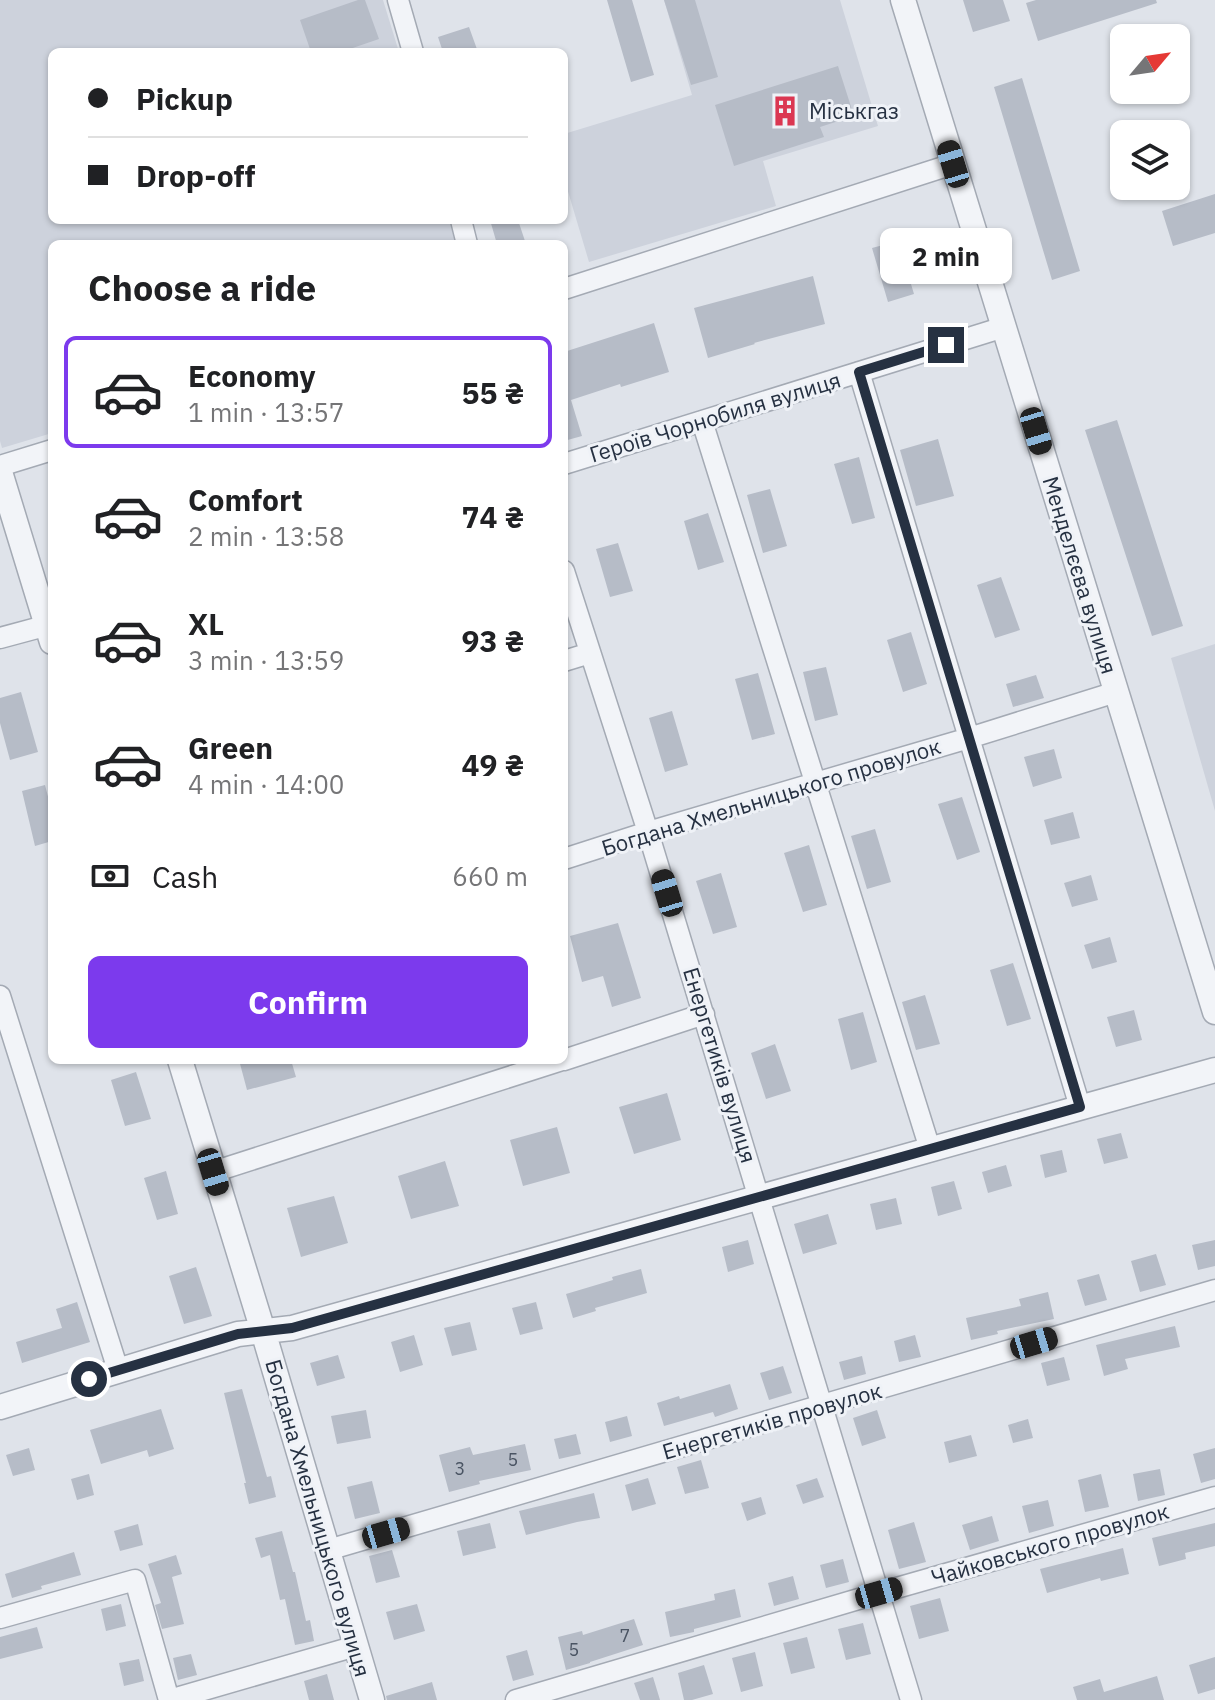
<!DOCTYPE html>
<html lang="en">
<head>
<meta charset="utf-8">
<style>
  body { margin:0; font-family:"IBM Plex Sans",sans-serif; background:#f6f6f6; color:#202124; height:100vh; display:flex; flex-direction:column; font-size:30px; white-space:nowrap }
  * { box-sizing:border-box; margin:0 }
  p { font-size:26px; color:#757577 }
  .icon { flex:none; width:44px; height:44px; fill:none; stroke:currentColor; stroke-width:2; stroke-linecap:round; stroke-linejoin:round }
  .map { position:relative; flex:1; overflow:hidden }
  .details { position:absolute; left:48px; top:240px; width:520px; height:824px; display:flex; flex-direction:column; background:#fff; border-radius:12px; box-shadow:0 2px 6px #0004 }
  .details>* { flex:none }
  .guide { position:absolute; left:48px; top:48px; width:520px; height:176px; border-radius:12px; box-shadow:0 2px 6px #0004; display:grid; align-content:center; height:176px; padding:0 40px; background:#fff }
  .needle { width:52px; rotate:61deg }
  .controls { position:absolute; left:1110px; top:24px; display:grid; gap:16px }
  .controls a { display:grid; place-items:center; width:80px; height:80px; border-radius:12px; background:#fff; box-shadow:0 2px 6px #0004; font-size:40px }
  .end { position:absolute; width:36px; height:36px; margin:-18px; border:10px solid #263142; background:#fff; box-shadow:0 0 0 4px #fff }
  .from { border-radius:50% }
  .bubble { position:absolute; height:56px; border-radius:12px; background:#fff; box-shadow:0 2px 6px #0004; font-size:26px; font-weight:700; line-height:56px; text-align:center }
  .car { position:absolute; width:24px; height:48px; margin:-24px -12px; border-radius:10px; box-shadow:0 0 6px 2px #0007; background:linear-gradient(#222 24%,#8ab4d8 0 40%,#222 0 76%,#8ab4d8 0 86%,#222 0) }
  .guide b { display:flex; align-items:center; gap:28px; height:76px; font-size:30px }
  .guide b+b { border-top:2px solid #e0e0e0 }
  .guide i { width:20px; height:20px; background:#202124 }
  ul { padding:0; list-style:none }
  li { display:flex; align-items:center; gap:24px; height:112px; margin:0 16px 12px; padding:0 24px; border:4px solid transparent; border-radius:12px }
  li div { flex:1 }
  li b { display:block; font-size:30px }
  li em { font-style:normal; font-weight:700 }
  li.active { border-color:#7c3aed }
  li>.icon { width:72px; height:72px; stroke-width:1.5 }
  h2 { padding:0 40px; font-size:36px; line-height:96px }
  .pay { display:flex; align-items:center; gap:20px; height:88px; padding:0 40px; font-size:30px }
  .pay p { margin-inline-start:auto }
  .action { display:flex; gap:16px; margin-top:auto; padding:16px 40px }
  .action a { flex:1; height:92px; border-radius:12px; background:#7c3aed; color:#fff; font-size:32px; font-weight:700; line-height:92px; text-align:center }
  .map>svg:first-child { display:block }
  .built { fill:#cdd2dc }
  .building { fill:#b6bcc7 }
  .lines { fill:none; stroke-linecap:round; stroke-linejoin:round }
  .minor-casing { stroke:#a4aab4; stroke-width:23 }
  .tertiary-casing { stroke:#a4aab4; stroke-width:27 }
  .minor { stroke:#f2f4f8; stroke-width:20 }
  .tertiary { stroke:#f2f4f8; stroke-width:24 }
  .route { stroke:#263142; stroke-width:10 }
  .labels { text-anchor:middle; stroke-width:6; stroke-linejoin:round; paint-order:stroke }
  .number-label { font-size:18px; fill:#4a5463 }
  .poi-label { font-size:22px; fill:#263142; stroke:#eff2f7; text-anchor:start }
  .street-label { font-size:22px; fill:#263142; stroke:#eff2f7 }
</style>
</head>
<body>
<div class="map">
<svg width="1215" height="1700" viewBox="0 0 1215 1700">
  <rect width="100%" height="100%" fill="#dfe3ea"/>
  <!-- built -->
  <path class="built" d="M0,0H383L399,52H52V220H449L456,244H52V433L2,448L0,441Z
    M664,0H840L878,126L763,161L776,206L589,262L564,178V134L692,95Z
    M1215,644V811L1171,658Z"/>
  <!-- building -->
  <path class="building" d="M358,0H365L379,39L341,52H311L300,20Z
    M607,0H632L654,75L631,82Z
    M664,0H695L718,77L691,85Z
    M963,0H1003L1010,21L973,32Z
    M1036,0H1156L1157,3L1038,41L1026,3Z
    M469,27L478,52H443L438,37Z
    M838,66L854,116L820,127L824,137L734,166L715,105Z
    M1022,78L1080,271L1052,280L994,87Z
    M1215,194V233L1173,246L1162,211Z
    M490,220H518L526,244H497Z
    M898,241L914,294L888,302L872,248Z
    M813,276L825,324L754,343L755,344L708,358L694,308Z
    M654,323L669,372L621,387L620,384L571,400L582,436L564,441V352Z
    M1117,420L1183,626L1152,636L1085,430Z
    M938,439L954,496L916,506L900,450Z
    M859,457L875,518L852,524L834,464Z
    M770,489L787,546L763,553L747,495Z
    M708,513L724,562L698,570L684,521Z
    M618,543L633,591L610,597L596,549Z
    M1001,577L1020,630L995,638L977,585Z
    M911,632L927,684L903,692L887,640Z
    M826,667L838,715L815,721L803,672Z
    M758,673L775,734L752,740L735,679Z
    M1036,675L1044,698L1013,707L1006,684Z
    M21,692L38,752L10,760L0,723V698Z
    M672,711L688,765L665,772L649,718Z
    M1054,749L1062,778L1033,787L1024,757Z
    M45,785L52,812V841L35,846L22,791Z
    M962,797L980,852L957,860L938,804Z
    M1073,812L1080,838L1051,845L1044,820Z
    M875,829L891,882L867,889L851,836Z
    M809,845L827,905L803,912L784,853Z
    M721,873L737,927L713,934L696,881Z
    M1091,875L1098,900L1072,907L1064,883Z
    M618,923L641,998L612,1007L603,976L582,982L570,936Z
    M1110,937L1117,962L1092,969L1084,945Z
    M1013,963L1031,1019L1007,1026L990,970Z
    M925,995L940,1044L916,1050L902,1002Z
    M1134,1010L1142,1040L1116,1047L1107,1017Z
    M863,1012L877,1062L851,1070L838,1019Z
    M775,1044L791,1091L766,1099L751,1053Z
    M239,1060H291L296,1077L247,1090Z
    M136,1072L151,1119L125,1126L111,1080Z
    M667,1093L681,1140L634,1154L619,1107Z
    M557,1127L570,1173L523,1186L510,1140Z
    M1121,1133L1128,1158L1104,1164L1097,1139Z
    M1062,1150L1067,1172L1045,1178L1040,1155Z
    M445,1161L459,1206L411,1219L398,1176Z
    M1006,1165L1012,1186L988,1193L982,1172Z
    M166,1171L178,1214L157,1220L144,1178Z
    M954,1181L962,1209L938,1216L931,1187Z
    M334,1196L348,1243L301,1257L287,1208Z
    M896,1198L902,1224L876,1230L870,1204Z
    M828,1214L837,1244L803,1254L794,1224Z
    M748,1240L754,1264L728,1272L722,1247Z
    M1215,1240V1266L1198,1270L1192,1245Z
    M1156,1254L1166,1285L1140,1292L1131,1261Z
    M196,1267L212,1316L184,1324L169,1276Z
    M641,1269L647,1293L595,1308L596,1311L573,1318L566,1294L613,1280L612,1277Z
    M1099,1274L1107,1300L1085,1306L1077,1280Z
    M1048,1292L1054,1319L997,1331L998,1334L971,1340L966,1318L1021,1306L1019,1299Z
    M77,1302L90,1342L22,1363L16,1342L62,1328L56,1309Z
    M536,1302L543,1329L520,1335L512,1308Z
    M470,1322L477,1350L452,1356L444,1328Z
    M1175,1326L1180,1347L1125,1359L1128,1369L1104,1376L1096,1345Z
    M414,1335L423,1365L400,1372L391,1342Z
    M915,1335L921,1357L899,1362L894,1341Z
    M338,1355L345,1378L317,1386L310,1363Z
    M862,1356L866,1374L844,1380L839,1362Z
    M1064,1357L1070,1380L1047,1386L1041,1363Z
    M783,1366L792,1393L769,1400L760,1373Z
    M730,1384L738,1409L715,1417L713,1412L664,1426L657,1403L679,1396L680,1399Z
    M242,1389L267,1477L271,1476L276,1497L249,1504L244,1483H246L224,1393Z
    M161,1409L174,1449L149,1457L147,1450L101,1464L90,1430Z
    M366,1410L371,1438L337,1444L331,1416Z
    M877,1410L886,1438L862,1446L853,1418Z
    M627,1416L632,1436L610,1442L605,1422Z
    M1028,1419L1033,1438L1013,1443L1008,1425Z
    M576,1434L581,1454L559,1459L554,1439Z
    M971,1435L977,1456L949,1463L944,1442Z
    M525,1444L531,1470L479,1481L480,1484L449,1492L439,1455L470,1447L473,1455Z
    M29,1448L35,1470L13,1476L6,1455Z
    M1215,1448V1479L1201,1483L1193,1454Z
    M701,1460L709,1488L685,1494L677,1467Z
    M1160,1469L1165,1495L1138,1501L1133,1474Z
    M89,1474L94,1495L77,1500L71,1479Z
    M1101,1474L1109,1507L1085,1512L1078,1480Z
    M648,1478L656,1504L632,1511L625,1485Z
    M817,1478L824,1497L803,1504L796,1485Z
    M372,1481L380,1513L355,1519L347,1487Z
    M594,1493L600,1518L577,1522L526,1535L519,1511Z
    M761,1497L766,1514L747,1521L741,1503Z
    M1048,1500L1054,1526L1029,1533L1022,1506Z
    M992,1516L999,1541L970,1550L962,1525Z
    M914,1522L926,1562L899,1569L888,1530Z
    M490,1523L496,1548L463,1556L457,1531Z
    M1215,1523V1546L1185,1553L1186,1559L1159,1566L1152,1538Z
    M138,1524L143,1545L120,1551L114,1531Z
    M282,1531L293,1572H295L306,1621L310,1620L314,1641L295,1645L285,1599L280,1600L270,1555L261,1558L255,1538Z
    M1123,1548L1129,1574L1101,1581L1100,1578L1047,1593L1040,1569Z
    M392,1550L400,1577L376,1583L369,1556Z
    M74,1552L81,1575L41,1586L42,1589L12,1598L5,1574Z
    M176,1555L182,1574L172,1577L184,1624L162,1629L155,1605L161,1603L148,1564Z
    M843,1559L849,1582L826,1588L820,1565Z
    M793,1576L799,1599L774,1606L768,1583Z
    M735,1589L741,1617L694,1629V1632L670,1637L665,1612L715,1600L714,1594Z
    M940,1598L949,1631L919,1639L910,1606Z
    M121,1604L126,1626L106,1631L101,1609Z
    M417,1604L425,1631L394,1640L386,1612Z
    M634,1619L643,1645L590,1662V1663L566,1670L558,1637L582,1631L583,1635Z
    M863,1623L871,1654L846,1660L838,1629Z
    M37,1627L43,1648L0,1659V1637Z
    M807,1637L815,1668L791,1674L783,1643Z
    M527,1650L534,1675L513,1681L506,1656Z
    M755,1652L763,1686L741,1692L732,1658Z
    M191,1654L197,1675L178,1680L173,1658Z
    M1215,1657V1689L1198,1694L1189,1665Z
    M139,1659L144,1681L124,1686L119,1663Z
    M704,1665L713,1694L692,1700H684L678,1673Z
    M327,1674L334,1700H309L304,1681Z
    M1157,1676L1164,1700H1077L1073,1687L1100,1679L1104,1692Z
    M653,1677L660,1700H640L634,1683Z
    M432,1682L437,1700H387L386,1696Z"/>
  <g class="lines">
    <!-- minor casing -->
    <g class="minor-casing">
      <path id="minor" d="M398,0L413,52
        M461,220L467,244
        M564,289L953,164
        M859,372L1080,1107
        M702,421L930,1149
        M564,464L1004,327
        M0,466L52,450
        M564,571L648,832L911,1700
        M0,638L52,624
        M564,661L590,653
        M564,859L648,832L969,738L1116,692
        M0,996L118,1370
        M564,1060L704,1014
        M213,1172L562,1060
        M328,1550L1215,1290
        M0,1618L135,1580L169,1700
        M169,1700L356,1646
        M516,1700L879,1593L1215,1497"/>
    </g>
    <!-- tertiary casing -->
    <g class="tertiary-casing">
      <path id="tertiary" d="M903,0L1215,1012
        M0,472L52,642
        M180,1060L263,1331L372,1700
        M0,1407L238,1334L292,1328L1215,1070"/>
    </g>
    <!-- minor -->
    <use href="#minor" class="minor"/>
    <!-- tertiary -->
    <use href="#tertiary" class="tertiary"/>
  </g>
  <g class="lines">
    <!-- route -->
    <path class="route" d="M89,1379L238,1334L292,1328L1080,1107L859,372L946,345"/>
  </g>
  <!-- icons -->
  <defs>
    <g id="building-bare" transform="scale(2.4)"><path d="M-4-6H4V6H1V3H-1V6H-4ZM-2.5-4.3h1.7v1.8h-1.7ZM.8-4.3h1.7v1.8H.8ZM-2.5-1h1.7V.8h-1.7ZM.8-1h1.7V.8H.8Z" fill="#db3752" stroke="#eff2f7" stroke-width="2.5" paint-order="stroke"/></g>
  </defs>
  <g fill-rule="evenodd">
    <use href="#building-bare" x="785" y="111"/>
  </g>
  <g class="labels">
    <!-- number labels -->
    <g class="number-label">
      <text x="513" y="1466">5</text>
      <text x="460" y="1475">3</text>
      <text x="625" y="1642">7</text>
      <text x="574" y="1656">5</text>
    </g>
    <!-- poi labels -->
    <g class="poi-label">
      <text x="809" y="119">Міськгаз</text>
    </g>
    <!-- street labels -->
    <g class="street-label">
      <text transform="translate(715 417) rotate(-17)" y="8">Героїв Чорнобиля вулиця</text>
      <text transform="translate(1080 575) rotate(73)" y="8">Менделєєва вулиця</text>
      <text transform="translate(771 797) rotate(-17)" y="8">Богдана Хмельницького провулок</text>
      <text transform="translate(720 1065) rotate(73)" y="8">Енергетиків вулиця</text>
      <text transform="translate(772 1421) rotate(-16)" y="8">Енергетиків провулок</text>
      <text transform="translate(318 1518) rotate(74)" y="8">Богдана Хмельницького вулиця</text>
      <text transform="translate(1050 1544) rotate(-16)" y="8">Чайковського провулок</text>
    </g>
  </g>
</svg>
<div class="controls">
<a><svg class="needle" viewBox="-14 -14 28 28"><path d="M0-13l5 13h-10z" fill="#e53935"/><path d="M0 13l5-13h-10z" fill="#757577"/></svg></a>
<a><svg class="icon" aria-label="layers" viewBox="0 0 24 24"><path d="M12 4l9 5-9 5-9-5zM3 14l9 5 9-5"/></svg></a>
</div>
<i class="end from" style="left:89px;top:1379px"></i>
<i class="end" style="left:946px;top:345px"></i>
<div class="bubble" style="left:880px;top:228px;width:132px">2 min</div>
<i class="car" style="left:953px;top:164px;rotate:343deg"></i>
<i class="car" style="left:1036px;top:431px;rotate:163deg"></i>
<i class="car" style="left:667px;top:893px;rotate:343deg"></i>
<i class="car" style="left:213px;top:1172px;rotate:163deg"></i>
<i class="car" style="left:1034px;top:1343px;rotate:73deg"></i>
<i class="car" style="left:386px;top:1533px;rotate:74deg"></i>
<i class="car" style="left:879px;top:1593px;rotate:74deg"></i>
<div class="guide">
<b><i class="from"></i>Pickup</b>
<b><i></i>Drop-off</b>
</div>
<section class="details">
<h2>Choose a ride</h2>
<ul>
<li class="active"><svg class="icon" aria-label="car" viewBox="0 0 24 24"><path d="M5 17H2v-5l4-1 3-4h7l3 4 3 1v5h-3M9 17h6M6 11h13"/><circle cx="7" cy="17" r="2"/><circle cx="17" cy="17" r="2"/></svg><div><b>Economy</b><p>1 min · 13:57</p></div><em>55 ₴</em></li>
<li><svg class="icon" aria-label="car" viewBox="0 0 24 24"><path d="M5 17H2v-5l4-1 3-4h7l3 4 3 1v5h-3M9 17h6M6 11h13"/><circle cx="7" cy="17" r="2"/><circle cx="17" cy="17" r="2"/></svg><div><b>Comfort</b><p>2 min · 13:58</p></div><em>74 ₴</em></li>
<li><svg class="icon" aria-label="car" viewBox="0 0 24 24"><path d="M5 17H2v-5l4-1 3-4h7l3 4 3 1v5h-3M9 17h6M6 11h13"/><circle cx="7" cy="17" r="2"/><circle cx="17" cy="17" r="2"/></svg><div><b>XL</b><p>3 min · 13:59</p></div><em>93 ₴</em></li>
<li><svg class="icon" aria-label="car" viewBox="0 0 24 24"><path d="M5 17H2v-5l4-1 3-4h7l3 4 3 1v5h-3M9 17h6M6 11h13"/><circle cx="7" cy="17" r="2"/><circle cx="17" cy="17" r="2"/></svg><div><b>Green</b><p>4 min · 14:00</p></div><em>49 ₴</em></li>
</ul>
<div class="pay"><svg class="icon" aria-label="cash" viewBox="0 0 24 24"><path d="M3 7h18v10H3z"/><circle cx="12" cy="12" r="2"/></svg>Cash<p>660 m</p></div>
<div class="action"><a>Confirm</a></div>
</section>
</div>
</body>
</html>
